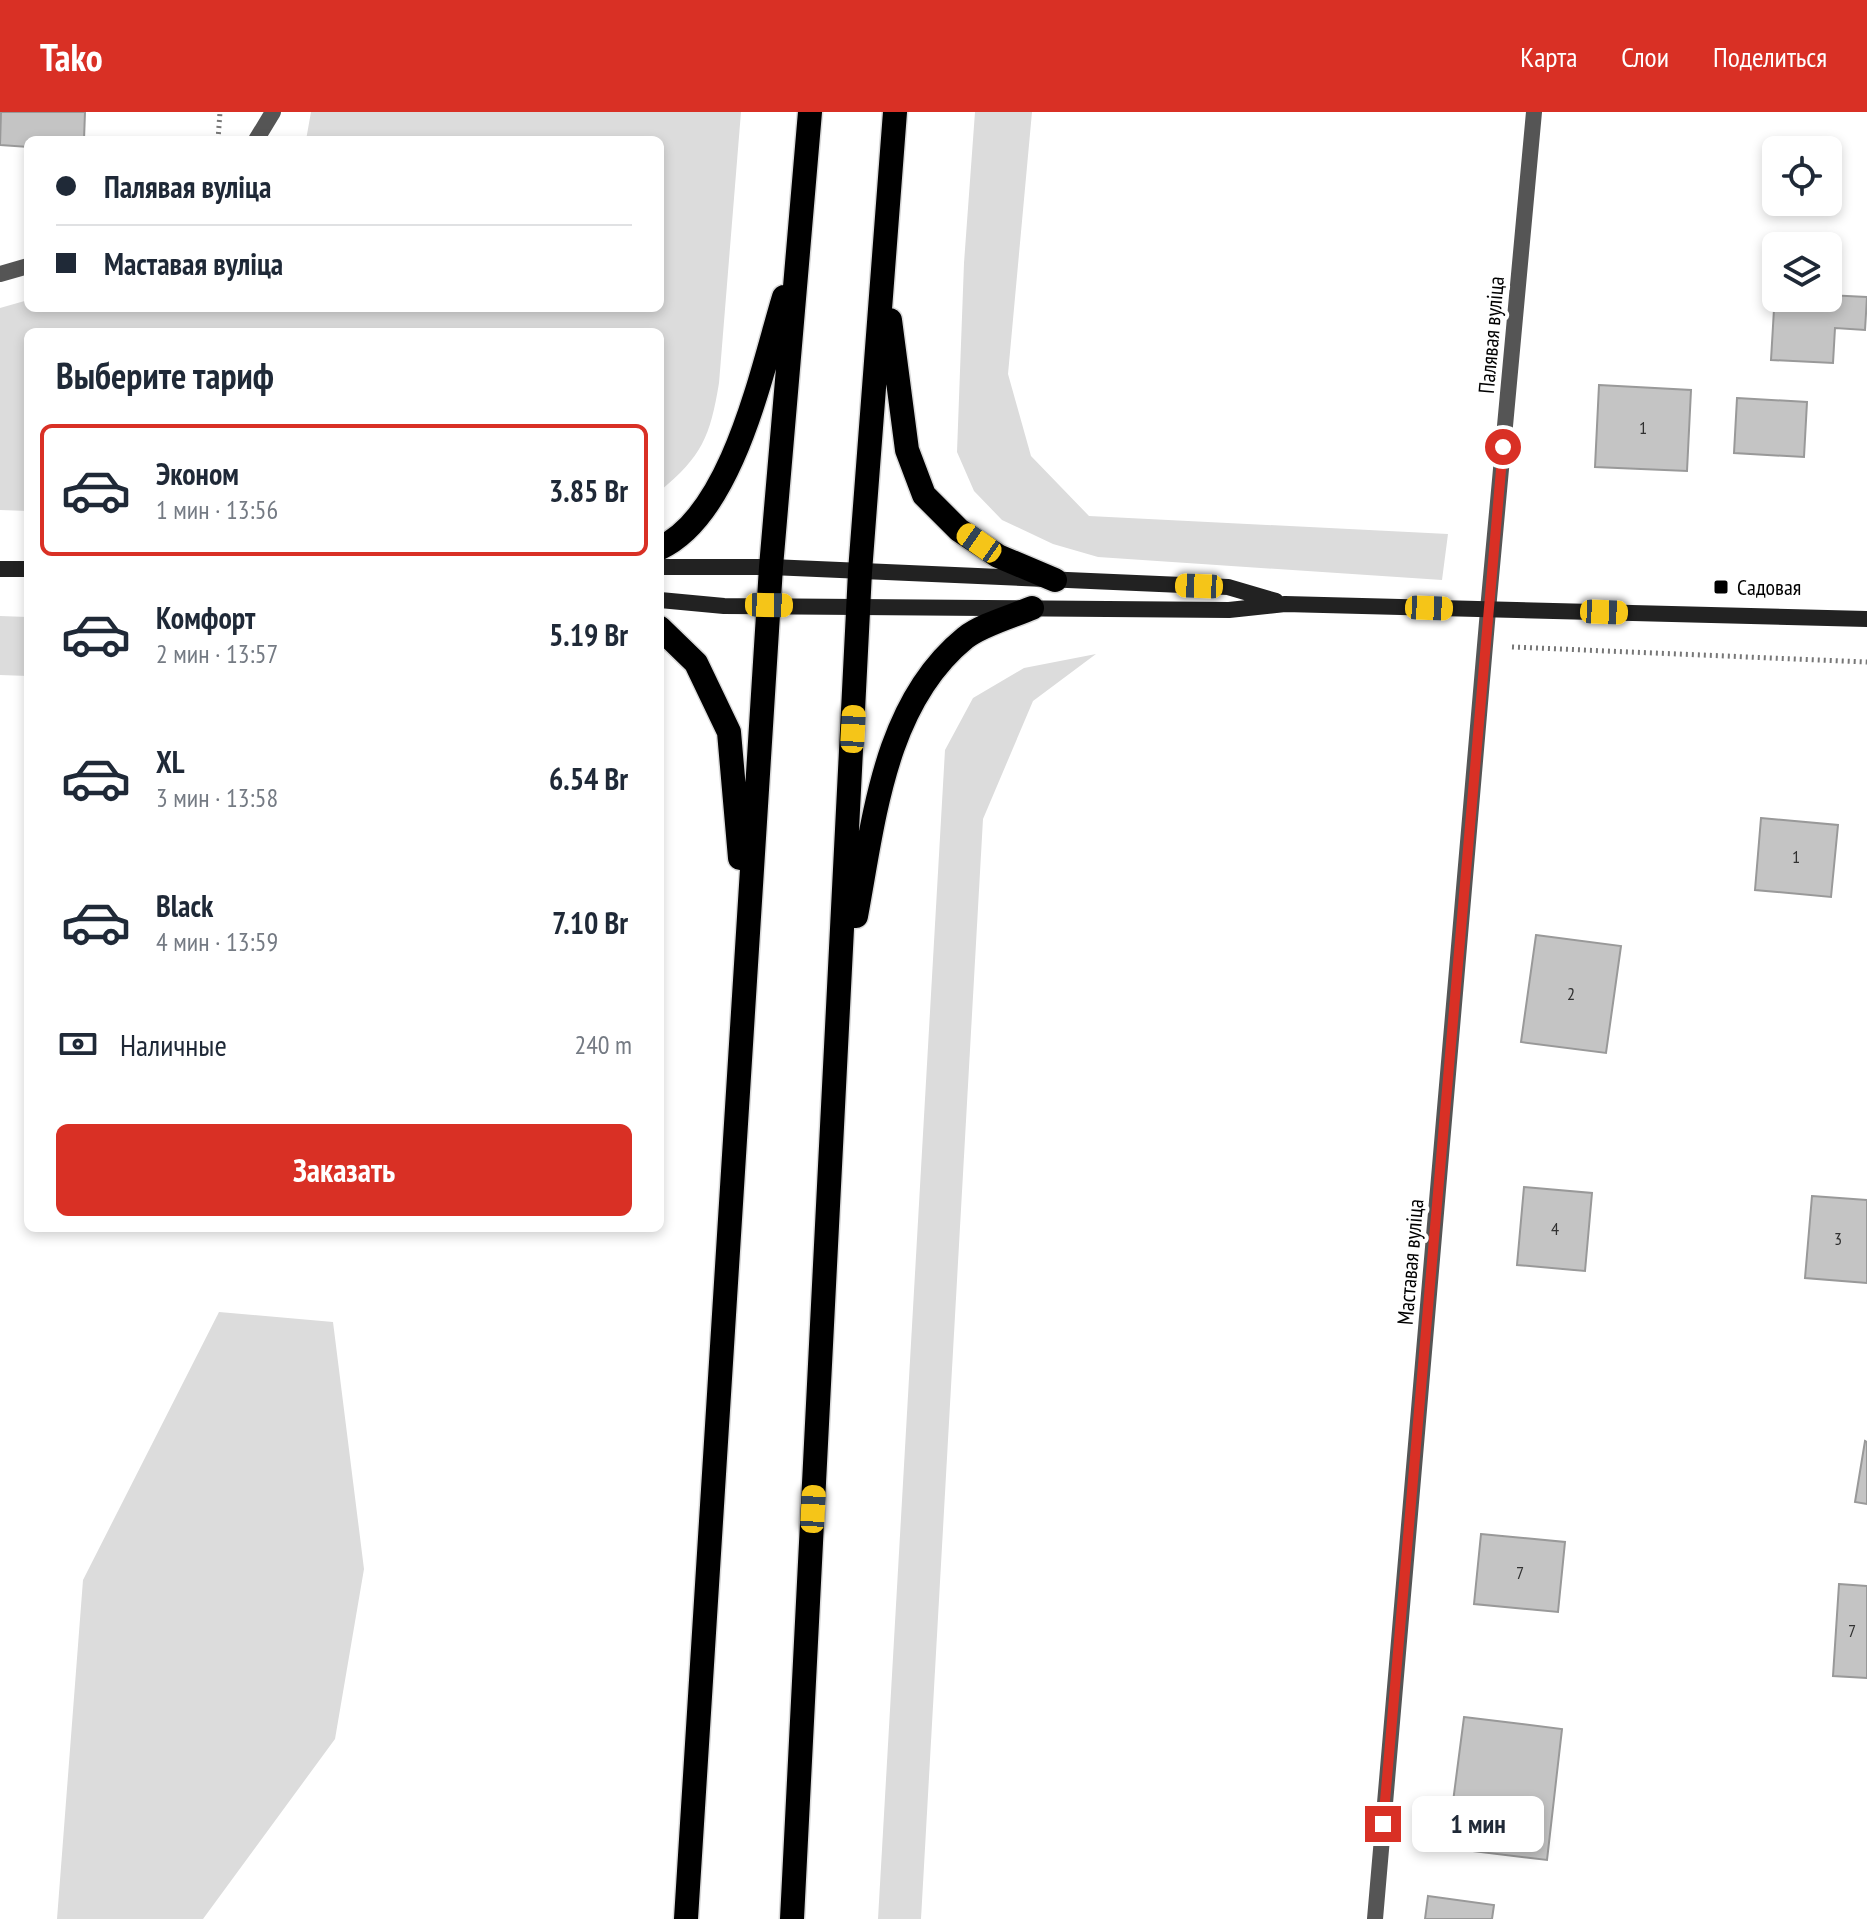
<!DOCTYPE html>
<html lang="ru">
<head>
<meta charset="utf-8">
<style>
  body { margin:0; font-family:"PT Sans Narrow",sans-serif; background:#f2f2f3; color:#1f2937; height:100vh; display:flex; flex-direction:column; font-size:30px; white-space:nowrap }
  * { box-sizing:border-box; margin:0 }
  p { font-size:26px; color:#747a83 }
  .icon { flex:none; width:44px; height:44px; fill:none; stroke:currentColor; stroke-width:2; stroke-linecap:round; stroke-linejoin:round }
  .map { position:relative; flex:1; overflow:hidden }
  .sheet { position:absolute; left:24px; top:216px; width:640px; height:904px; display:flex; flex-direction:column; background:#fff; border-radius:12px; box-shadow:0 4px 12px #0003 }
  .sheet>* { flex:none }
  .guide { position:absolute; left:24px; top:24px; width:640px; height:176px; border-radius:12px; box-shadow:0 4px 12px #0003; display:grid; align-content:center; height:176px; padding:0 32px; background:#fff }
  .fabs { position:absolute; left:1762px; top:24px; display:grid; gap:16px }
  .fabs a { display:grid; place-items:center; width:80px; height:80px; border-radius:12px; background:#fff; box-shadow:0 4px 12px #0003; font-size:40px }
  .end { position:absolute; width:36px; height:36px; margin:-18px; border:10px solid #d93025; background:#fff; box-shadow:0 0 0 4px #fff }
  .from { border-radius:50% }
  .bubble { position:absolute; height:56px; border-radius:12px; background:#fff; box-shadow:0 4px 12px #0003; font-size:26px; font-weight:700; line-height:56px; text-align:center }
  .car { position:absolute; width:24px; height:48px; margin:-24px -12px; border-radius:10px; box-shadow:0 0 6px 2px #0007; background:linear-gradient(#f5c518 24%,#345 0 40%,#f5c518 0 76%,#345 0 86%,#f5c518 0) }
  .guide b { display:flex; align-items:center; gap:28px; height:76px; font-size:30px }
  .guide b+b { border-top:2px solid #e0e1e3 }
  .guide i { width:20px; height:20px; background:#1f2937 }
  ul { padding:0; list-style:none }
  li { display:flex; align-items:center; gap:24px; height:132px; margin:0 16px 12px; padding:0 16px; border:4px solid transparent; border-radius:12px }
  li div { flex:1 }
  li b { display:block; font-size:30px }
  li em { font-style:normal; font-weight:700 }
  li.selected { border-color:#d93025 }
  li>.icon { width:72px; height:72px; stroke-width:1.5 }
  h2 { padding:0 32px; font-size:36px; line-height:96px }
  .pay { display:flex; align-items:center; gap:20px; height:88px; padding:0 32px; font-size:30px }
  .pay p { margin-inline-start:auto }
  .cta { display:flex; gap:16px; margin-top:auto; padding:16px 32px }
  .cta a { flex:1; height:92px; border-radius:12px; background:#d93025; color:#fff; font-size:32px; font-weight:700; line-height:92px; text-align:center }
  header { display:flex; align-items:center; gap:48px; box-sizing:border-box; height:112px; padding:0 40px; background:#d93025; color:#fff }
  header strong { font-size:38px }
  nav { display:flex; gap:44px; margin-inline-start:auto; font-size:28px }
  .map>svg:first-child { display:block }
  .green { fill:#dcdcdc }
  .building { fill:#c4c4c4; stroke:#999; stroke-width:2 }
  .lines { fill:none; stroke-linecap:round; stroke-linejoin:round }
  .highway-casing { stroke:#dbdbdb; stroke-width:27 }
  .path { stroke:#777; stroke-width:5; stroke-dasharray:2 4; stroke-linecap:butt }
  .street { stroke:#555; stroke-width:16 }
  .secondary { stroke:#222; stroke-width:16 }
  .highway { stroke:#000; stroke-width:24 }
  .route { stroke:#d93025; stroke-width:10 }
  .poi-dot { fill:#000; stroke:#fff; stroke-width:3 }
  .labels { text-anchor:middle; stroke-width:8; stroke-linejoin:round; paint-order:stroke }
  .number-label { font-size:18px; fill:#313131 }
  .street-label { font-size:22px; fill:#000; stroke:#fff }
  .poi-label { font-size:22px; fill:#000; stroke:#fff; text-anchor:start }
</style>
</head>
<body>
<header>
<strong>Tako</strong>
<nav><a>Карта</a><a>Слои</a><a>Поделиться</a></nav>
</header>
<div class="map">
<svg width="1867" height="1807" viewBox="0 0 1867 1807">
  <rect width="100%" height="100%" fill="#fff"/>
  <!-- green -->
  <path class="green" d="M311,0H741L719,271C710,325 702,344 660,379V220H28V399L0,398V196L28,188V196H660V28H306Z
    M975,0H1032L1008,262L1031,344L1089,404L1448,422L1442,468L1098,445L1053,432L1002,408L974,379L957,340L964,151Z
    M0,504L28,505V564L0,563Z
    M1096,542L1033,589L983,707L921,1807H878L945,638L973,586L1024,556Z
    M219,1200L333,1210L364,1457L335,1627L203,1807H57L83,1468Z"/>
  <!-- building -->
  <path class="building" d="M1,0H85L84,28H28V35L0,33Z
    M1775,180L1776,186H1828V183L1867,185L1865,218L1835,216L1833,251L1771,248Z
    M1599,273L1691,278L1687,359L1595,355Z
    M1737,286L1807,290L1804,345L1734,341Z
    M1761,706L1838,713L1831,785L1755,778Z
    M1536,823L1621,834L1606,941L1521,930Z
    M1524,1075L1592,1081L1585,1159L1517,1153Z
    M1812,1084L1867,1088V1171L1805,1166Z
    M1865,1329L1867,1330V1392L1855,1390Z
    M1481,1422L1565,1430L1558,1500L1474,1492Z
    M1839,1472L1867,1474V1566L1833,1564Z
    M1464,1605L1562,1617L1547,1748L1447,1736Z
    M1428,1784L1494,1793L1492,1807H1425Z"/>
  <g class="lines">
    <!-- highway casing -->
    <g class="highway-casing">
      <path id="highway" d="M890,208L907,338L924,383L959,418L998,444L1055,468
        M660,436C733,402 762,257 784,185
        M660,516L696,551L729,620L740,746
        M856,804C874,708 884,592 965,526C981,513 1013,504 1032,496
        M686,1807L771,455L810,0
        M792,1807L860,460L895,0"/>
    </g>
    <!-- path -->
    <path class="path" d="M218,28L220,0
      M1512,535L1867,550"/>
    <!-- street -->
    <path class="street" d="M256,28L273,0
      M0,162L28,154
      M1375,1807L1489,487L1534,0"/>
    <!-- secondary -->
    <path class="secondary" d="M660,455H771L1228,475L1276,489
      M0,457H28
      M660,488L724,494L1229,498L1285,492L1867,507"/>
    <!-- highway -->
    <use href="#highway" class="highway"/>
  </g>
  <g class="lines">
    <!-- route -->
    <path class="route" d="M1383,1712L1503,335"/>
  </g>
  <!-- markers -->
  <rect class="poi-dot" x="1713" y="467" width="16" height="16" rx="4"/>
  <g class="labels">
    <!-- number labels -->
    <g class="number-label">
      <text x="1643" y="322">1</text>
      <text x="1796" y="751">1</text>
      <text x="1571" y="888">2</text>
      <text x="1555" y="1123">4</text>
      <text x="1838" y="1133">3</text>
      <text x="1520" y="1467">7</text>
      <text x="1852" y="1525">7</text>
    </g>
    <!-- street labels -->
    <g class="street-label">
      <text transform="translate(1491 223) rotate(-85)" y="8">Палявая вуліца</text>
      <text transform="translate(1410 1150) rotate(-85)" y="8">Маставая вуліца</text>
    </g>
    <!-- poi labels -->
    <g class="poi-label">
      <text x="1737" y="483">Садовая</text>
    </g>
  </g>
</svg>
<div class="fabs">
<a><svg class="icon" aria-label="locate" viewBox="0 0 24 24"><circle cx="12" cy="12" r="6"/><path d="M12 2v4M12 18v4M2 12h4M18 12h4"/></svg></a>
<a><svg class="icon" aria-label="layers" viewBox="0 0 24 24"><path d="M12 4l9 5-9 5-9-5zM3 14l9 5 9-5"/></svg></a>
</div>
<i class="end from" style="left:1503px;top:335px"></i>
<i class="end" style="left:1383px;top:1712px"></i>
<div class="bubble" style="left:1412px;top:1684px;width:132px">1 мин</div>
<i class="car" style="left:979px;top:431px;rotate:305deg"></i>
<i class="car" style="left:1199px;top:474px;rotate:272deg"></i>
<i class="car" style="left:769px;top:493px;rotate:91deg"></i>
<i class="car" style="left:1429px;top:496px;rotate:92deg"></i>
<i class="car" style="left:1604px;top:500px;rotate:92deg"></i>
<i class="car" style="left:853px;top:617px;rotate:3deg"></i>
<i class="car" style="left:813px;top:1397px;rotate:3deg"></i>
<div class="guide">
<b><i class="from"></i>Палявая вуліца</b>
<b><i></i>Маставая вуліца</b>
</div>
<section class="sheet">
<h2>Выберите тариф</h2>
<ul>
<li class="selected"><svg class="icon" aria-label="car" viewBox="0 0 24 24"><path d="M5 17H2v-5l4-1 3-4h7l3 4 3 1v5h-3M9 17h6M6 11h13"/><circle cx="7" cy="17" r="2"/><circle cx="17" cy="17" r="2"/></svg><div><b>Эконом</b><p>1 мин · 13:56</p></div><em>3.85 Br</em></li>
<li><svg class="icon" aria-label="car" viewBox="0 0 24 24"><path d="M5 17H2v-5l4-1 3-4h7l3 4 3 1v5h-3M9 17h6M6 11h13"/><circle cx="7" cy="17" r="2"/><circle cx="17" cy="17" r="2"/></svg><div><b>Комфорт</b><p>2 мин · 13:57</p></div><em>5.19 Br</em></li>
<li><svg class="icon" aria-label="car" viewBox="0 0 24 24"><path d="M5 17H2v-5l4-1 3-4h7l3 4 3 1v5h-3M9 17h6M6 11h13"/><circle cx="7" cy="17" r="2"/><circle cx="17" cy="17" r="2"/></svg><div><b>XL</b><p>3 мин · 13:58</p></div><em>6.54 Br</em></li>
<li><svg class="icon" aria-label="car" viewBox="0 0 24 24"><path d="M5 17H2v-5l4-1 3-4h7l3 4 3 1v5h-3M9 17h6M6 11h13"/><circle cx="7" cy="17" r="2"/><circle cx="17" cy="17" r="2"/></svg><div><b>Black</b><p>4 мин · 13:59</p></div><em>7.10 Br</em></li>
</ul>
<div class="pay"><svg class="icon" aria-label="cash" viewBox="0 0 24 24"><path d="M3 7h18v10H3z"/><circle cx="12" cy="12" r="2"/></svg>Наличные<p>240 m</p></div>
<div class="cta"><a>Заказать</a></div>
</section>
</div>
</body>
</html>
